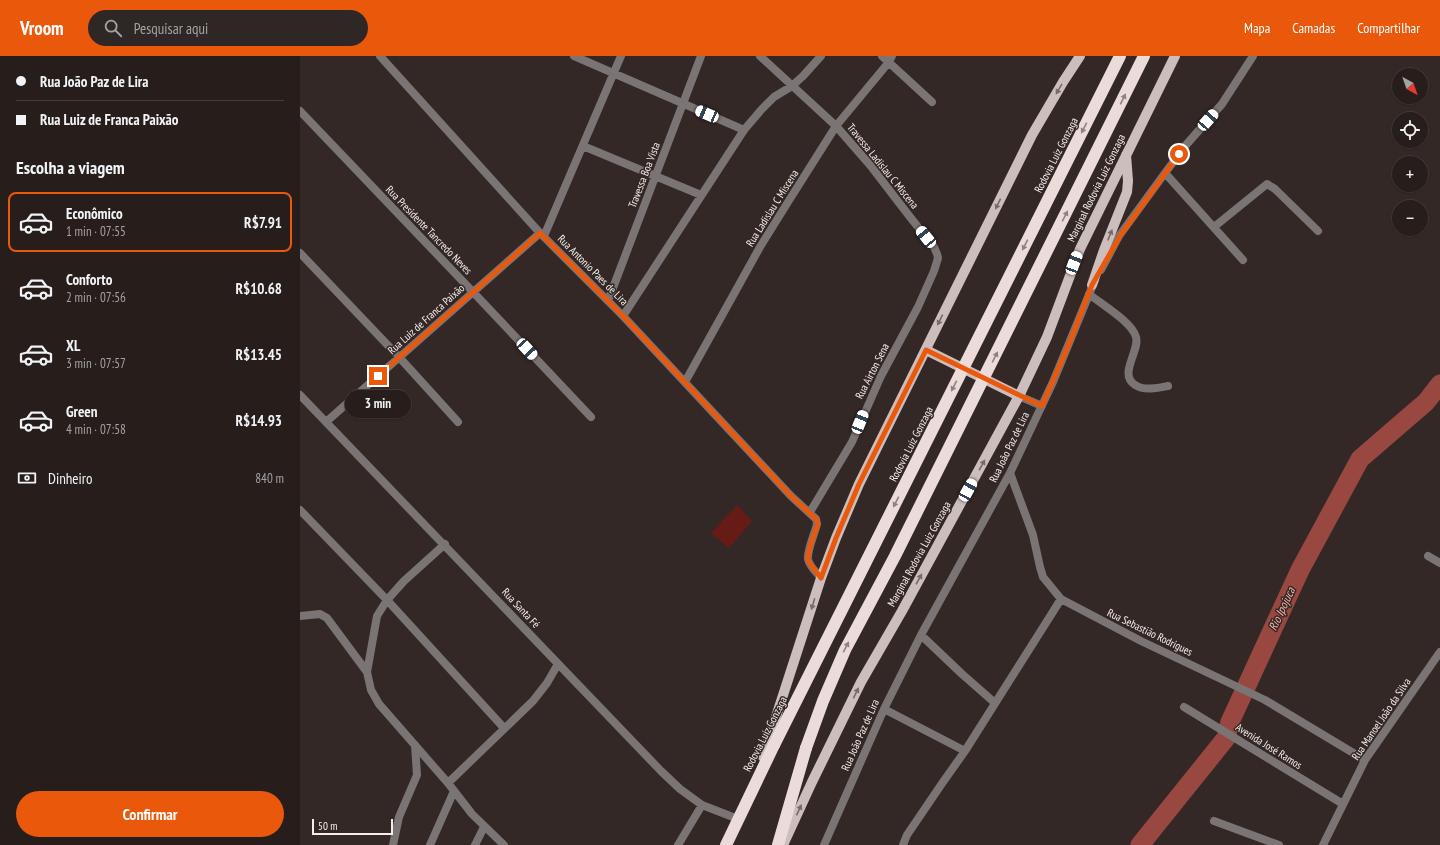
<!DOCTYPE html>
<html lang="pt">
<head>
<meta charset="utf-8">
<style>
  body { margin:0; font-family:"PT Sans Narrow",sans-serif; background:#2f2725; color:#f1f3f6; height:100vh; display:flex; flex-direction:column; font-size:15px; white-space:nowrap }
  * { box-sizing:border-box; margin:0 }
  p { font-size:13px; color:#a4a2a3 }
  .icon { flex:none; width:22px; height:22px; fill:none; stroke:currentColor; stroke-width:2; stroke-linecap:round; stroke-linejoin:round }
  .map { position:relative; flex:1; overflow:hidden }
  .side { display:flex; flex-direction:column; background:#271e1c; width:300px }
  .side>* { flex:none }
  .guide { display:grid; align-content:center; height:88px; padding:0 16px; background:#271e1c }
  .needle { width:26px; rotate:140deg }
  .tools { position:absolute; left:1092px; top:12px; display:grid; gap:8px }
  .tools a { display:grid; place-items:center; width:36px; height:36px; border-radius:50%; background:#271e1c; box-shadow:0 1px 3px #0004,0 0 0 1px #433c3b; font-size:20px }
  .scale { position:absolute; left:12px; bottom:10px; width:81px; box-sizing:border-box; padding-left:4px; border:2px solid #f5edec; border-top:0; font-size:11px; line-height:14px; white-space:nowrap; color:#f5edec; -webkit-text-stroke:3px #342826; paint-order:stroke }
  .end { position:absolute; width:18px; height:18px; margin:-9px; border:5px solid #ea580c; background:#fff; box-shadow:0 0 0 2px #fff }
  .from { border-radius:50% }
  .bubble { position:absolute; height:28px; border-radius:14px; background:#271e1c; box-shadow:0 1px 3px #0004,0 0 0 1px #433c3b; font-size:13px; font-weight:600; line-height:28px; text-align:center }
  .car { position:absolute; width:12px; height:24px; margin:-12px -6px; border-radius:5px; box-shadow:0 0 3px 1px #0007; background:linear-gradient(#fff 24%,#345 0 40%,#fff 0 76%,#345 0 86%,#fff 0) }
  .guide b { display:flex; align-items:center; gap:14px; height:38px; font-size:15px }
  .guide b+b { border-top:1px solid #433c3b }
  .guide i { width:10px; height:10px; background:#f1f3f6 }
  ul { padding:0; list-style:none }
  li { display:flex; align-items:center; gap:12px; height:60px; margin:0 8px 6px; padding:0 8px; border:2px solid transparent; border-radius:8px }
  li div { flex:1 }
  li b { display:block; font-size:15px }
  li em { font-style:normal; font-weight:600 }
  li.active { border-color:#ea580c }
  li>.icon { width:36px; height:36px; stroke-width:1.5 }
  h2 { padding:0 16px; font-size:18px; line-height:48px }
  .pay { display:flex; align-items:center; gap:10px; height:44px; padding:0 16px; font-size:15px }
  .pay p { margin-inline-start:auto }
  .button { display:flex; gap:8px; margin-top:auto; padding:8px 16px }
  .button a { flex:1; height:46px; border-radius:24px; background:#ea580c; color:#fff; font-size:16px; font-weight:600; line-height:46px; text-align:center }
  header { display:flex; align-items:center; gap:24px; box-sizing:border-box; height:56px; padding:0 20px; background:#ea580c; color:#fff }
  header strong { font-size:19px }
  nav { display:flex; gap:22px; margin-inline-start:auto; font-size:14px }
  .search { width:280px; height:36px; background:#2f2725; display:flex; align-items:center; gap:10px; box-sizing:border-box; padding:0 14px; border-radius:22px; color:#a4a2a3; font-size:15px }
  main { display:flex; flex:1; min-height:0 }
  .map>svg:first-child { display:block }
  .green { fill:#661b17 }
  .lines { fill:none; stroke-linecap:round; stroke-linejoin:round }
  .river { stroke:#984840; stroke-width:19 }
  .street { stroke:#7b7474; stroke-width:8 }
  .primary { stroke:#ccbebc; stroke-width:10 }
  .highway { stroke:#ecdcd9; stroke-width:12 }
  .highway-bridge { stroke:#ecdcd9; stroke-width:12 }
  .oneway { fill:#786c6a }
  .oneway2 { fill:#908280 }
  .route { stroke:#ea580c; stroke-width:5 }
  .labels { text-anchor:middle; stroke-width:3; stroke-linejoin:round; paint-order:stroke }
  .street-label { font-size:11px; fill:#f5edec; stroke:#342826 }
  .water-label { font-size:12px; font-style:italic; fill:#f9b3aa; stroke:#342826 }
</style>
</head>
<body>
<header>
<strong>Vroom</strong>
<div class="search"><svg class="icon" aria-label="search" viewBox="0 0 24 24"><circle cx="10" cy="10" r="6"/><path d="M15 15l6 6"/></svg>Pesquisar aqui</div>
<nav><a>Mapa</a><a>Camadas</a><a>Compartilhar</a></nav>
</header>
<main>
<section class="side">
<div class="guide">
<b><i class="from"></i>Rua João Paz de Lira</b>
<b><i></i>Rua Luiz de Franca Paixão</b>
</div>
<h2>Escolha a viagem</h2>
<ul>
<li class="active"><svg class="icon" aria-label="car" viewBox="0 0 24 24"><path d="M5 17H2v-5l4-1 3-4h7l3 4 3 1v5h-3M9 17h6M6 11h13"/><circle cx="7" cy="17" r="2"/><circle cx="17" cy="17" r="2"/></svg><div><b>Econômico</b><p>1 min · 07:55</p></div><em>R$7.91</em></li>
<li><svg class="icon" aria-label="car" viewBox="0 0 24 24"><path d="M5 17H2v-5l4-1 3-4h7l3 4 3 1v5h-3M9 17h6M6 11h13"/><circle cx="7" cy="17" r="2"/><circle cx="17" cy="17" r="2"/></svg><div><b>Conforto</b><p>2 min · 07:56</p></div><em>R$10.68</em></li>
<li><svg class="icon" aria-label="car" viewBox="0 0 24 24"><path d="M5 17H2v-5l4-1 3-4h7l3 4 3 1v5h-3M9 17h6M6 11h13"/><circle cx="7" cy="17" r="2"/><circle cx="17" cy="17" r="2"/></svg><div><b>XL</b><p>3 min · 07:57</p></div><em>R$13.45</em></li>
<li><svg class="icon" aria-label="car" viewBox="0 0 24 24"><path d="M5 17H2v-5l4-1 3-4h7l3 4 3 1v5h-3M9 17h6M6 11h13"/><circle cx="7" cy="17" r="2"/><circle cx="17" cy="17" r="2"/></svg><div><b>Green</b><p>4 min · 07:58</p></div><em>R$14.93</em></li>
</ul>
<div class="pay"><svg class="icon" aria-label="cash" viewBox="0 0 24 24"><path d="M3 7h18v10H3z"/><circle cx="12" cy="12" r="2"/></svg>Dinheiro<p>840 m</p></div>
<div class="button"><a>Confirmar</a></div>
</section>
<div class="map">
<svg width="1140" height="789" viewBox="0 0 1140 789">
  <rect width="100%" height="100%" fill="#342826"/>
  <!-- green -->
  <path class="green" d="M437,449L452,465L429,492L411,477Z"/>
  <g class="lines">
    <!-- river -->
    <path class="river" d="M840,789L926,682L930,666L1000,514L1060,403L1126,346L1140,328"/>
    <!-- street -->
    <path class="street" d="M80,0L240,177L323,260L491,440L516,463L517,468C515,477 507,494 508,503C509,510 517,517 521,522
      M274,0L444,74
      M460,0L536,70L570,109L610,161L634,191L637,198L638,202L634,215L618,251L581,320L552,386L510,456
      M582,0L632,46
      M0,55L173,236L291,361
      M283,90L401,139
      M865,117L943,204
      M914,171L967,128L975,133L1018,175
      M244,180L321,0
      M0,197L99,301L158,366
      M801,214L819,180L865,117L886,89L922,48L953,0
      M789,238C801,248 832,266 836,281C840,295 818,318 835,329C844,335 858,332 868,330
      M308,245L401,0
      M323,260L444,74L461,54L474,41L492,30L503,20L521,0
      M385,326L460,191L488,146L536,70L589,6L592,0
      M0,339L361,715L380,733L402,749L438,763
      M719,340L742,350
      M26,366L240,177
      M710,417L733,479L740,511L743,521L761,543L841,585L965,644L1065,704
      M0,454L87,544L204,672
      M145,488L104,525L87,544L77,560L67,616L71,634L79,648L148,727L233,645L247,627L258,608
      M1128,500L1140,507
      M0,560L20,558L27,562L67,616
      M621,579L662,618L695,647
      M884,651L1043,748
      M584,653L665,695
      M148,727L172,758L204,789
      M914,765L979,789
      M93,789L99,761L117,719L115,689
      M130,789L154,735
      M175,789L184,771
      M378,789L402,749
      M524,789L584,653L621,579L710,417L753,326L795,224
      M603,789L607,779L643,726L665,695L761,543
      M1023,789L1065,704L1140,596"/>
    <!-- primary -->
    <path class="primary" d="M792,229L804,194L827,136L828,125L826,99
      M626,294L719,340
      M463,701L521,522L536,482L559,428L732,79L763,26L780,0
      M483,789L512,726L561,626L602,555L719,340L747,281L780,193L875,0"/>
    <!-- highway -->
    <path class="highway" d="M426,789L474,689
      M478,789L506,692"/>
    <!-- highway-bridge -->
    <path class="highway-bridge" d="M474,689L820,0
      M506,692L523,645L545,594L595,500L844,0"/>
  </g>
  <!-- one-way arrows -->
  <defs><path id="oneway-solid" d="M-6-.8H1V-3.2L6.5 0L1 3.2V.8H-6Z"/></defs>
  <g class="oneway">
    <use href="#oneway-solid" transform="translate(759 33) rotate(120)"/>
    <use href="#oneway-solid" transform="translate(698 148) rotate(116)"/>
    <use href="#oneway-solid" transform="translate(810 179) rotate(-68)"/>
    <use href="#oneway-solid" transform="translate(640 264) rotate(116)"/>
    <use href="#oneway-solid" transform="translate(682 409) rotate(-61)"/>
    <use href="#oneway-solid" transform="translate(619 523) rotate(-61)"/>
    <use href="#oneway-solid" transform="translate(513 548) rotate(107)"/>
    <use href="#oneway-solid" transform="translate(556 637) rotate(-64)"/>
    <use href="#oneway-solid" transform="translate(499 754) rotate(-65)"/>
  </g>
  <g class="oneway2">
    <use href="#oneway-solid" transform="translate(823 43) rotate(-64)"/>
    <use href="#oneway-solid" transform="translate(784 72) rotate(117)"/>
    <use href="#oneway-solid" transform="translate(765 160) rotate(-63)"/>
    <use href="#oneway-solid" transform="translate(725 189) rotate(117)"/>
    <use href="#oneway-solid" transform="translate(695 301) rotate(-63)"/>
    <use href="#oneway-solid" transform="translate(654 330) rotate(117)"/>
    <use href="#oneway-solid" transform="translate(596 446) rotate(117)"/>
    <use href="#oneway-solid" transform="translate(546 591) rotate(-63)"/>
  </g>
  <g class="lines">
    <!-- route -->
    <path class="route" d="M78,320L240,177L323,260L491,440L516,463L518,468C515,477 507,494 508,503C509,509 517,516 521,522L536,482L559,428L626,294L742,350L769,288L792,229L820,180L879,98"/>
  </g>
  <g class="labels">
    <!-- street labels -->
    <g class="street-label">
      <text transform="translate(756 99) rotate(-63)" y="4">Rodovia Luiz Gonzaga</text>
      <text transform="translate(583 110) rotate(51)" y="4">Travessa Ladislau C Miscena</text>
      <text transform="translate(344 119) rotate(-69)" y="4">Travessa Boa Vista</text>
      <text transform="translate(796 132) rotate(-64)" y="4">Marginal Rodovia Luiz Gonzaga</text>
      <text transform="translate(472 152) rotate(-58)" y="4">Rua Ladislau C Miscena</text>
      <text transform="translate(129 174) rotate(46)" y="4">Rua Presidente Tancredo Neves</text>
      <text transform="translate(293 214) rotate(45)" y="4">Rua Antonio Paes de Lira</text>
      <text transform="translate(126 263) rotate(-42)" y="4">Rua Luiz de Franca Paixão</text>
      <text transform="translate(572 315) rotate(-63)" y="4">Rua Airton Sena</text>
      <text transform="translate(611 388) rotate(-63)" y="4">Rodovia Luiz Gonzaga</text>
      <text transform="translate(709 391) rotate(-64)" y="4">Rua João Paz de Lira</text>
      <text transform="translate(619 498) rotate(-61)" y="4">Marginal Rodovia Luiz Gonzaga</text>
      <text transform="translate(221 552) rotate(47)" y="4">Rua Santa Fé</text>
      <text transform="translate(850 576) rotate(26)" y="4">Rua Sebastião Rodrigues</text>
      <text transform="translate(1081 663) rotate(-56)" y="4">Rua Manoel João da Silva</text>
      <text transform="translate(465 678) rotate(-63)" y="4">Rodovia Luiz Gonzaga</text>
      <text transform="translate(560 679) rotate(-66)" y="4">Rua João Paz de Lira</text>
      <text transform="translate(969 690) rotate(32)" y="4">Avenida José Ramos</text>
    </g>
    <!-- water labels -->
    <g class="water-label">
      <text transform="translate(982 553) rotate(-65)" y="4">Rio Ipojuca</text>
    </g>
  </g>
</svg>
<div class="tools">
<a><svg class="needle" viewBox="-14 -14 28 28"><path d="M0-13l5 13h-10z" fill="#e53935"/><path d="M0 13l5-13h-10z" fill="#a4a2a3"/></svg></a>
<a><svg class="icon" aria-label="locate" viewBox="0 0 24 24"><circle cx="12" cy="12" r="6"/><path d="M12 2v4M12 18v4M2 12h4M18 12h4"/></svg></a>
<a>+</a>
<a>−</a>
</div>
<div class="scale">50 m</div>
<i class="end from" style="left:879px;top:98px"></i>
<i class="end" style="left:78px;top:320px"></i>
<div class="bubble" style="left:45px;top:334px;width:66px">3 min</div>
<i class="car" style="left:407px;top:58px;rotate:293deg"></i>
<i class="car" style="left:908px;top:64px;rotate:42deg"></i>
<i class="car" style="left:626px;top:181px;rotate:321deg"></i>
<i class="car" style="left:774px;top:207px;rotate:21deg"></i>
<i class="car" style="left:227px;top:293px;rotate:137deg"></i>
<i class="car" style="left:560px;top:366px;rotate:22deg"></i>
<i class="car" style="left:668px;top:434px;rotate:29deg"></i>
</div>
</main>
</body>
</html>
